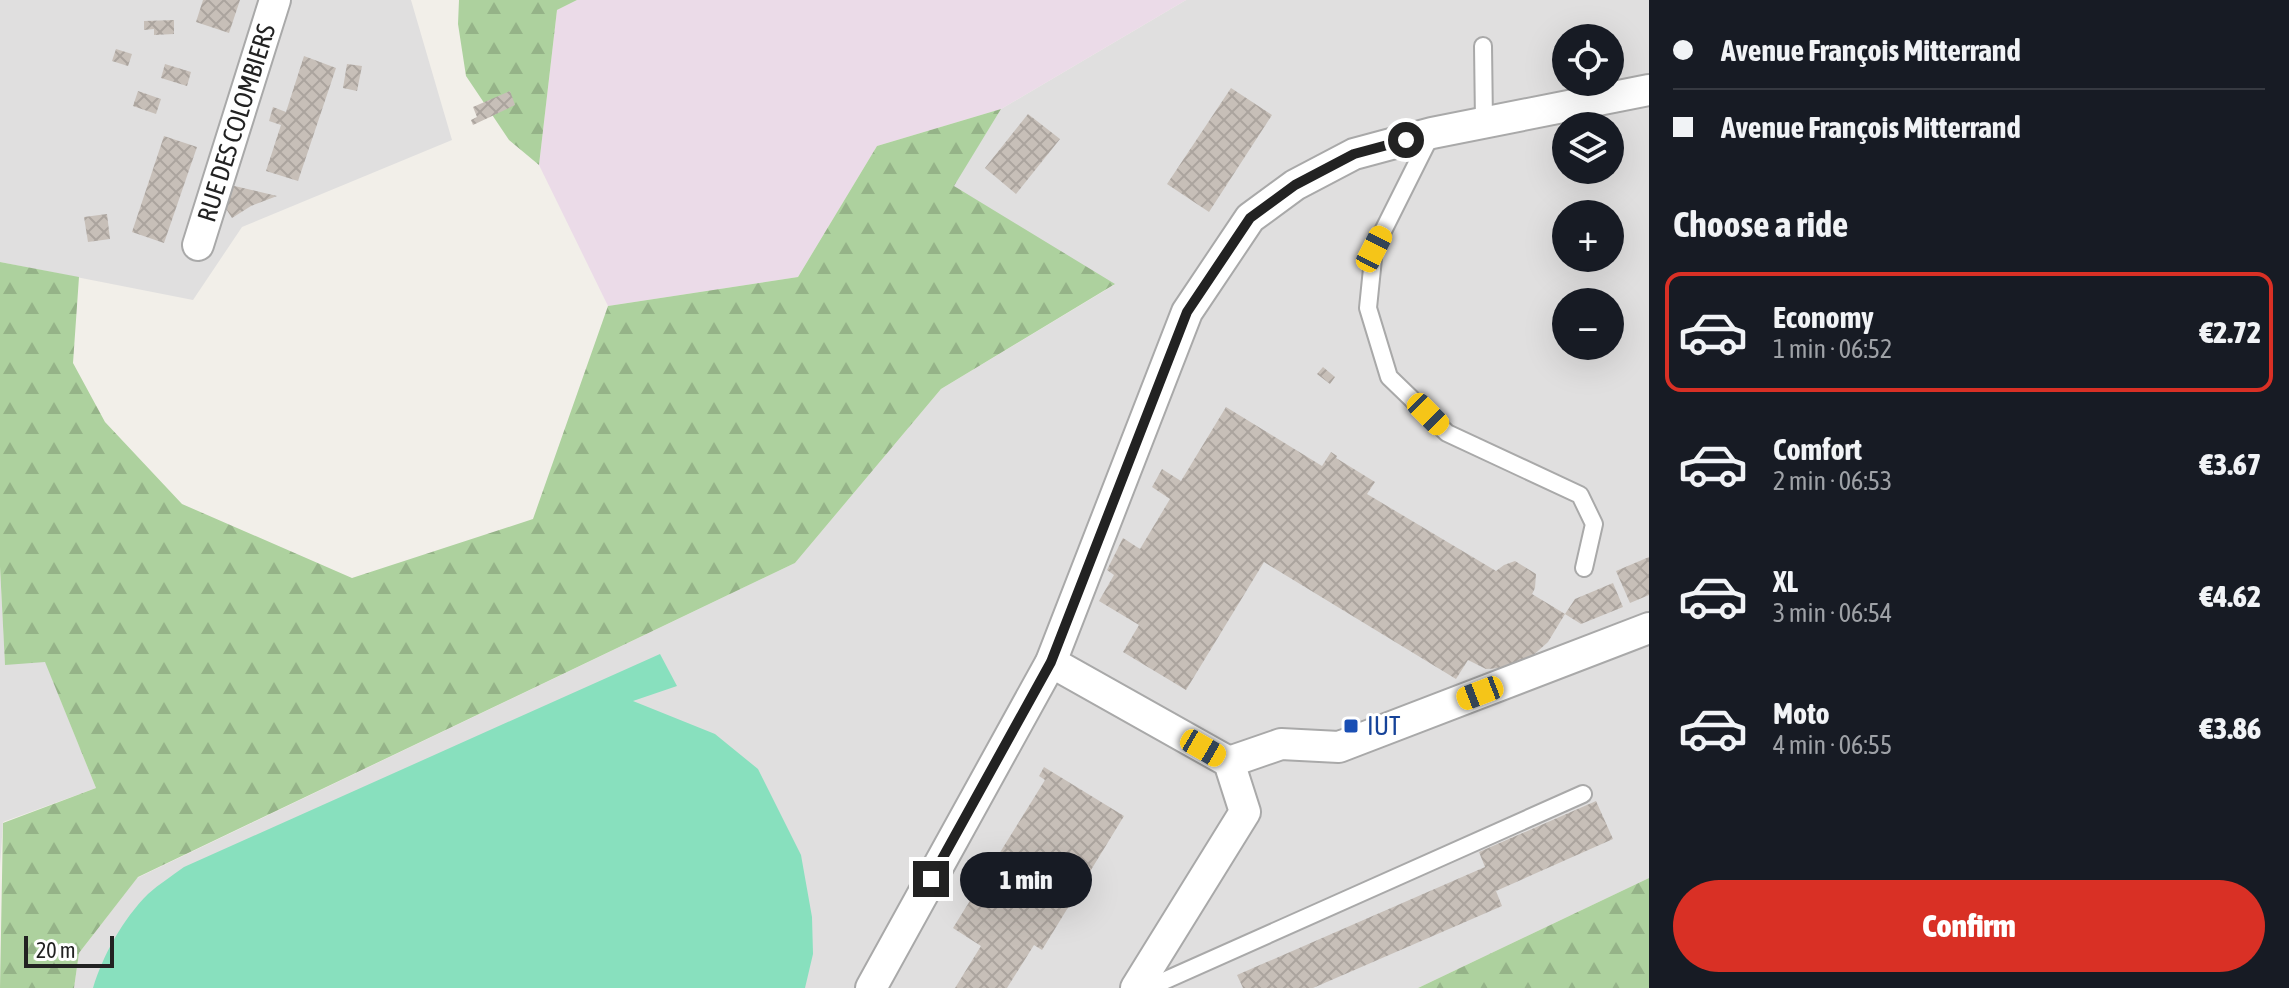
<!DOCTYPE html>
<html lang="en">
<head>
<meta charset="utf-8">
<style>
  body { margin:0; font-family:"Asap Condensed",sans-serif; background:#20242c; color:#f1f3f6; height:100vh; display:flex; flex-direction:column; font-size:30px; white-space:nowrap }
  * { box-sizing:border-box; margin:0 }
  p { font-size:26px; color:#9ea1a6 }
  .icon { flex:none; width:44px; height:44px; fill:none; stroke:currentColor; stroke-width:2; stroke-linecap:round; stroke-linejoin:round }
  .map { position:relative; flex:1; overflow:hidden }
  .side { display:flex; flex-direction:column; background:#171b24; width:640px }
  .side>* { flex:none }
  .guide { display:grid; align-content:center; height:176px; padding:0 24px; background:#171b24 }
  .fabs { position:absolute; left:1552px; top:24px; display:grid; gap:16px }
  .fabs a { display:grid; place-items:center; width:72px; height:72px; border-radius:50%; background:#171b24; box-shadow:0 8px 32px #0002; font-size:40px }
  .scale { position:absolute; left:24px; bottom:20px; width:90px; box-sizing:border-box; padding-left:8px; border:4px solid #222; border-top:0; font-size:22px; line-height:28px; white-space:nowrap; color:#222; -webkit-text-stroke:6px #fff; paint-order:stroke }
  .end { position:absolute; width:36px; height:36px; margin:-18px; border:10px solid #222; background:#fff; box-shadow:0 0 0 4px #fff }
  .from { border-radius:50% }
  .bubble { position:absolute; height:56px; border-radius:28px; background:#171b24; box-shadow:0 8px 32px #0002; font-size:26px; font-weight:800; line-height:56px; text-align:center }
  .car { position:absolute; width:24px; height:48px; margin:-24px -12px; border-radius:10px; box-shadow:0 0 6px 2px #0007; background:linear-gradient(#f5c518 24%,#345 0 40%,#f5c518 0 76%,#345 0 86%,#f5c518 0) }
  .guide b { display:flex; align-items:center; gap:28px; height:76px; font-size:30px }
  .guide b+b { border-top:2px solid #363941 }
  .guide i { width:20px; height:20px; background:#f1f3f6 }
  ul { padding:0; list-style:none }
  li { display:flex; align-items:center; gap:24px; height:120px; margin:0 16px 12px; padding:0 8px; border:4px solid transparent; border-radius:16px }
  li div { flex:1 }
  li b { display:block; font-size:30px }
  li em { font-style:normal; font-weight:800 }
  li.active { border-color:#d93025 }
  li>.icon { width:72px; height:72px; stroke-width:1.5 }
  h2 { padding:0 24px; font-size:36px; line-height:96px }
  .cta { display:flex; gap:16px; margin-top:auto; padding:16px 24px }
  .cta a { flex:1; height:92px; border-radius:48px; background:#d93025; color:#fff; font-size:32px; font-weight:800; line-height:92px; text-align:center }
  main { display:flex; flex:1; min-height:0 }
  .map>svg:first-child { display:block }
  .residential { fill:#e0dfdf; fill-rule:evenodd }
  .industrial { fill:#ebdbe8 }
  .forest { fill:url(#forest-firs) }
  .pitch { fill:#88e0be }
  .building { fill:url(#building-cross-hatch) }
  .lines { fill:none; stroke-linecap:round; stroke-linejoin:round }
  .lane-casing { stroke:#a9a9a9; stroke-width:20 }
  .street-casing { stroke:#a9a9a9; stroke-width:34 }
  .lane { stroke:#fff; stroke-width:16 }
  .street { stroke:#fff; stroke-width:30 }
  .route { stroke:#222; stroke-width:10 }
  .transit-dot { fill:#1a4fb4; stroke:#fff; stroke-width:3 }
  .labels { text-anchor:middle; stroke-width:6; stroke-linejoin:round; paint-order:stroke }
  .street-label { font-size:26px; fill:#222; stroke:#fff }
  .transit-label { font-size:26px; fill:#164399; stroke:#fff; text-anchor:start }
</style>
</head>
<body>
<main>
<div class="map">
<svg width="1649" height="988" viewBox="0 0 1649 988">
  <defs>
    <pattern id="forest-firs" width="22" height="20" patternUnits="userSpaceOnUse" patternTransform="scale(2)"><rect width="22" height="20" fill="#add19e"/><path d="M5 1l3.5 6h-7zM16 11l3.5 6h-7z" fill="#95b388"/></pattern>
    <pattern id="building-cross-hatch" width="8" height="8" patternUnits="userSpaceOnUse" patternTransform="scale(2)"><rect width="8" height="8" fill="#c7bfb8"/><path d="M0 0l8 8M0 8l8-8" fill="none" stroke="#aba49e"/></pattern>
  </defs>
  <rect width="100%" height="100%" fill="#f2efe9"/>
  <!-- residential -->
  <path class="residential" d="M0,0H411L452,140L242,227L193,300L0,262Z
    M1186,0H1649V878L1418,988H74L79,953L137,878L795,563L941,389L1114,285L953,186L1001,109ZM1566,38H1610V82H1566ZM1566,126H1610V170H1566ZM1566,214H1610V258H1566ZM1566,302H1610V346H1566Z
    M0,567L5,664L45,661L96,788L3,822L0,867Z"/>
  <!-- industrial -->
  <path class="industrial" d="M577,0H1186L1001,109L877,146L798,277L608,306L539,165L557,10Z"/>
  <!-- forest -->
  <path class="forest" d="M459,0H577L557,10L539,165L509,140L466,76L458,24Z
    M1001,109L954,186L1115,284L941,389L795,563L138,877L79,953L74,988H0L3,823L96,788L45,662L5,665L0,567V262L79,277L73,363L105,422L182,504L352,578L533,519L608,306L798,277L877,146Z
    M1649,878V988H1418Z"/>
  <!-- pitch -->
  <path class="pitch" d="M660,654L677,686L633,701L715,734L758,769L801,855L812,917L813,954L805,988H93C103,955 123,919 148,894C159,884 172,876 184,867Z"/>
  <!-- building -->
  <path class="building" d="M203,0H240L229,33L196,22Z
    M174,20V34L154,35V29L144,30V21Z
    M116,49L132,54L128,66L112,61Z
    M304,56L336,68L298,181L266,171L281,125L269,121L273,107L286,112Z
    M165,64L191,72L187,86L161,78Z
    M347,64L362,66L357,91L343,88Z
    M1231,88L1272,115L1209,212L1167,184Z
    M138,91L161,99L156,114L133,106Z
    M510,91L515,105L473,125L471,120L477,117L473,107Z
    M1028,114L1060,139L1016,194L985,168Z
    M164,136L197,147L164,243L132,232Z
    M226,184L277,196L251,206L232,218L221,201Z
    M107,214L110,239L88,242L84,217Z
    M1323,367L1335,377L1330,384L1317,374Z
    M1226,407L1322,466L1331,452L1337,456L1336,458L1375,482L1367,494L1496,571L1504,565L1515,561L1536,574L1535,588L1532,594L1565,614L1548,642L1529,659L1502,668L1486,669L1468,660L1456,679L1264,562L1186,690L1123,652L1139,625L1099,601L1114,575L1107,570L1123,538L1140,549L1170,499L1152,487L1162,469L1181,481Z
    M1649,557V595L1630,603L1616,571Z
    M1613,583L1623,607L1581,624L1565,614L1575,599Z
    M1044,767L1124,816L1042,950L1034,945L1007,988H955L981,946L953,928L1045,780L1039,776Z
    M1596,801L1613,839L1496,891L1502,906L1313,988H1243L1237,975L1485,867L1479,852Z"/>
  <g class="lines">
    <!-- lane casing -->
    <g class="lane-casing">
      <path id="lane" d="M1483,46L1484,122
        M1432,133L1374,249L1368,308L1389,377L1447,433L1580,495L1594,524L1584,568
        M1148,988L1583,794"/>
    </g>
    <!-- street casing -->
    <g class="street-casing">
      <g id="street">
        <path id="s1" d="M198,245L275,0"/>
        <path d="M1051,662L1229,762L1245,812L1136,988"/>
        <path d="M1229,762L1281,744L1339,747L1649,628"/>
        <path d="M871,988L1051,662L1187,312L1250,218L1295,185L1354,154L1432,133L1649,90"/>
      </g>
    </g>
    <!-- lane -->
    <use href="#lane" class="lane"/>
    <!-- street -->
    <use href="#street" class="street"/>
  </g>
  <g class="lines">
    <!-- route -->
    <path class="route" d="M931,879L1051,662L1187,312L1250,218L1295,185L1354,154L1406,140"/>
  </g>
  <!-- markers -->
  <rect class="transit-dot" x="1343" y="718" width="16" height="16" rx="4"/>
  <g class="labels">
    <!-- street labels -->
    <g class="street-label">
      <text dy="9" stroke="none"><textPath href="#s1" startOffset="128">RUE DES COLOMBIERS</textPath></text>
    </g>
    <!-- transit labels -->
    <g class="transit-label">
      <text x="1367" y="735">IUT</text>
    </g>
  </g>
</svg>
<div class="fabs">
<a><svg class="icon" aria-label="locate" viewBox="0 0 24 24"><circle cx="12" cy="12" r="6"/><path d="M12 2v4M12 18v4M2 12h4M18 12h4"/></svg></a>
<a><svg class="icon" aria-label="layers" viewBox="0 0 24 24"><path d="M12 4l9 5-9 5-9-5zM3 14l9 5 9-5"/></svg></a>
<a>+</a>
<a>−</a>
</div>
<div class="scale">20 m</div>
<i class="end from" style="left:1406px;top:140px"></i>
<i class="end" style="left:931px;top:879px"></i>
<div class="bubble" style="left:960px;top:852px;width:132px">1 min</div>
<i class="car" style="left:1374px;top:249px;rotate:27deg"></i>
<i class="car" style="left:1428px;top:414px;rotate:135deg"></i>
<i class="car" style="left:1480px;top:693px;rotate:249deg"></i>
<i class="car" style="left:1203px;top:748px;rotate:120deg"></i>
</div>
<section class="side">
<div class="guide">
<b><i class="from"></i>Avenue François Mitterrand</b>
<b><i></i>Avenue François Mitterrand</b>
</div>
<h2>Choose a ride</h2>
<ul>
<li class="active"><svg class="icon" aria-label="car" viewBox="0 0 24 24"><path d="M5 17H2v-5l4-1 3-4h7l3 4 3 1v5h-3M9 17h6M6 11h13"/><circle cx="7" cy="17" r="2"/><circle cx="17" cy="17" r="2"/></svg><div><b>Economy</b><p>1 min · 06:52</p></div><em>€2.72</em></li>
<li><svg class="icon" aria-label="car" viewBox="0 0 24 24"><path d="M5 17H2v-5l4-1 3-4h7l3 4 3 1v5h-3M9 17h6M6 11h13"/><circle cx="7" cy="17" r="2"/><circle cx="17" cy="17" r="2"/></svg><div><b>Comfort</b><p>2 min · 06:53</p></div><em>€3.67</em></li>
<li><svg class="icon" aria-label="car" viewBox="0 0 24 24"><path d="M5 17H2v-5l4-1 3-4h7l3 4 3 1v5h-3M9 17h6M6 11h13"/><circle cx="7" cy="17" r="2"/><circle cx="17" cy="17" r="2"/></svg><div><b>XL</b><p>3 min · 06:54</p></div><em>€4.62</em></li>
<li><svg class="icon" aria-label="car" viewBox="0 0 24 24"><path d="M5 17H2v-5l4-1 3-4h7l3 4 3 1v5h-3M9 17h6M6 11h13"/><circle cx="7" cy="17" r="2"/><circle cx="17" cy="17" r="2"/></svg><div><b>Moto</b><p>4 min · 06:55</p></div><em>€3.86</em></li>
</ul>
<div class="cta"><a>Confirm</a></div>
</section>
</main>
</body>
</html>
